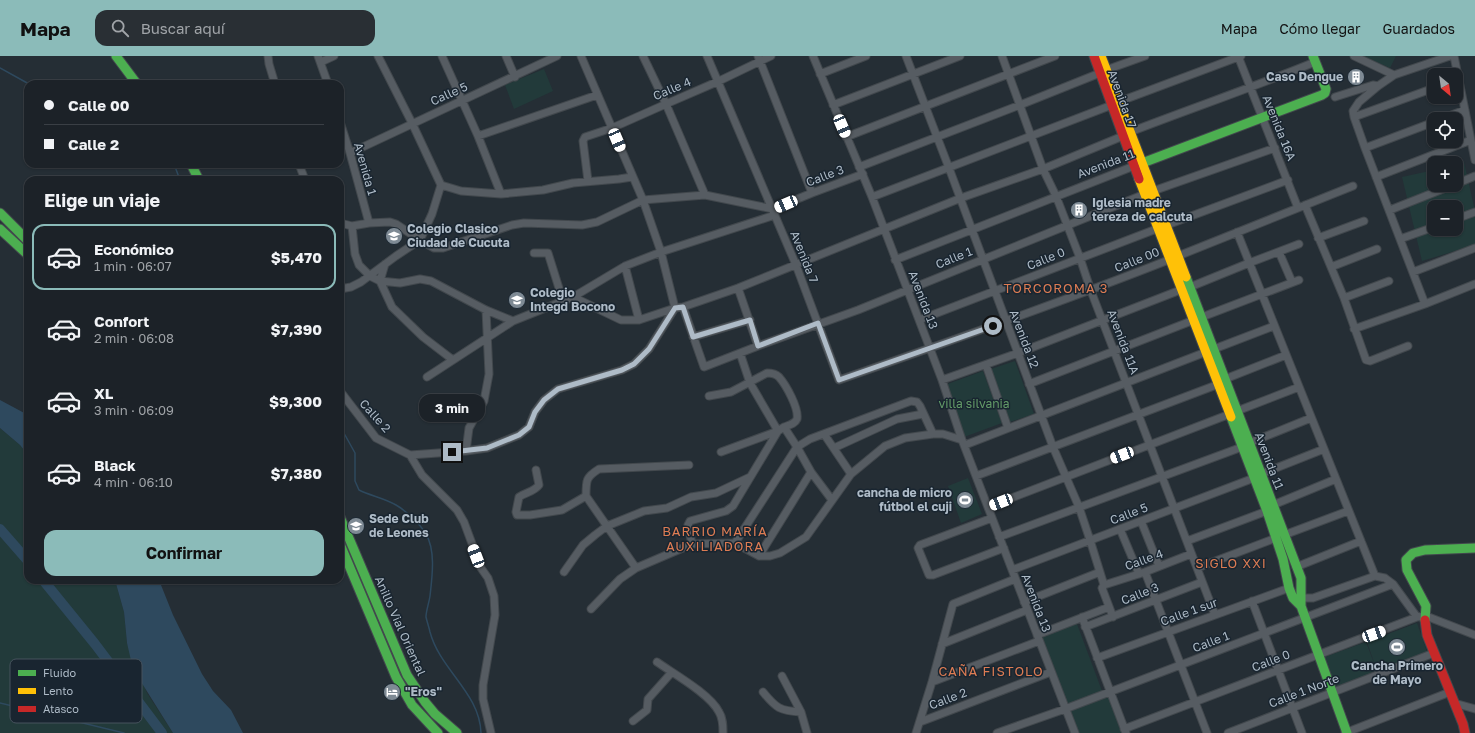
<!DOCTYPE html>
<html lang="es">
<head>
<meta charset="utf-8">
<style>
  body { margin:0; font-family:"Golos Text",sans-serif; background:#292f34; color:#f1f3f6; height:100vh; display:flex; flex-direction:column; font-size:15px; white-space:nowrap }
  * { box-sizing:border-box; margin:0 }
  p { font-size:13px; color:#a0a4a8 }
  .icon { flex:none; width:22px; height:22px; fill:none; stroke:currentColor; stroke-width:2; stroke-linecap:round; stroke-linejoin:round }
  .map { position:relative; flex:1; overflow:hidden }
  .drawer { position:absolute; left:24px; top:120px; width:320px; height:408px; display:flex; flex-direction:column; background:#1c2228; border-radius:12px; box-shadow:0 1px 3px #0004,0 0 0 1px #3a3f45 }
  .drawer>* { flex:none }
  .banner { position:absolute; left:24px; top:24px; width:320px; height:88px; border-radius:12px; box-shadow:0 1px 3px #0004,0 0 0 1px #3a3f45; display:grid; align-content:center; height:88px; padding:0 20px; background:#1c2228 }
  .needle { width:26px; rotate:151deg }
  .controls { position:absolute; left:1427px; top:12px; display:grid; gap:8px }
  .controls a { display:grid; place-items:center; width:36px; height:36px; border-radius:8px; background:#1c2228; box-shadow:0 1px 3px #0004,0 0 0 1px #3a3f45; font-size:20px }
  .end { position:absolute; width:18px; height:18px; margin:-9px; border:5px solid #aebbc7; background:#111; box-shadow:0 0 0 2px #111 }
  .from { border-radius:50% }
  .bubble { position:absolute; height:28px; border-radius:12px; background:#1c2228; box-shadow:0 1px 3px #0004,0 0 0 1px #3a3f45; font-size:13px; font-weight:700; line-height:28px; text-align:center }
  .car { position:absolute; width:12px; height:24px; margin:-12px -6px; border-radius:5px; box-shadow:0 0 3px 1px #0007; background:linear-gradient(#fff 24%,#345 0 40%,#fff 0 76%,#345 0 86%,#fff 0) }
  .banner b { display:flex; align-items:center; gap:14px; height:38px; font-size:15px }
  .banner b+b { border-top:1px solid #3a3f45 }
  .banner i { width:10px; height:10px; background:#f1f3f6 }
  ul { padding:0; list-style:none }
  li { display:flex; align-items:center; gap:12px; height:66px; margin:0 8px 6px; padding:0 12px; border:2px solid transparent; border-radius:12px }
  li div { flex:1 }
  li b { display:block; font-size:15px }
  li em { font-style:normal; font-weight:700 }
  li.current { border-color:#8bbbb9 }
  li>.icon { width:36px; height:36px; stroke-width:1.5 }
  h2 { padding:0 20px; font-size:18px; line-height:48px }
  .cta { display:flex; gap:8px; margin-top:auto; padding:8px 20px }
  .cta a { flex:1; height:46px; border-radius:12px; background:#8bbbb9; color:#111; font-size:16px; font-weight:700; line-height:46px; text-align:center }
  header { display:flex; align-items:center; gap:24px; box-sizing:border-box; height:56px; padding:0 20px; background:#8bbbb9; color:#111 }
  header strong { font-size:19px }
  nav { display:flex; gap:22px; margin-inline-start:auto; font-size:14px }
  .search { width:280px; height:36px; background:#292f34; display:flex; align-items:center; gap:10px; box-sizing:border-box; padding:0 14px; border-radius:12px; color:#a0a4a8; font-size:15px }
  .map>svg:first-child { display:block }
  .green { fill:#223a3a; fill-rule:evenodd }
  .water { fill:#2e495e }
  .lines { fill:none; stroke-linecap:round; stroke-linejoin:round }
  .stream { stroke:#2e495e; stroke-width:1.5 }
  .river { stroke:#2e495e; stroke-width:10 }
  .street-casing { stroke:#42484d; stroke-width:9 }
  .fast-casing { stroke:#42484d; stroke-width:11 }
  .slow-casing { stroke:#42484d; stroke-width:11 }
  .jam-casing { stroke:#42484d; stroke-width:11 }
  .street { stroke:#565c62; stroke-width:7 }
  .fast { stroke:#4caf50; stroke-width:9 }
  .slow { stroke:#ffc107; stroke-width:9 }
  .jam { stroke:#c62828; stroke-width:9 }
  .route { stroke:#aebbc7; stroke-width:5 }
  .labels { text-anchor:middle; stroke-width:3; stroke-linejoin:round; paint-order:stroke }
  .poi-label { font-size:12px; font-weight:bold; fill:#aebbc7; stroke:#192530; text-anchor:start }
  .street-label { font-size:12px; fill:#aebbc7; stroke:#192530 }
  .park-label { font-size:12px; fill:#639a68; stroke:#192530 }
  .neighbourhood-label { font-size:13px; letter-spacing:1px; fill:#dd7c53; stroke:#192530 }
  .key { fill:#192530; stroke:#46525d; stroke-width:1 }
  .key-label { font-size:11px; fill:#aebbc7 }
</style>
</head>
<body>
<header>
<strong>Mapa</strong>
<div class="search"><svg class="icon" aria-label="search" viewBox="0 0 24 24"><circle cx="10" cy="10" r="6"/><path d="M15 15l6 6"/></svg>Buscar aquí</div>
<nav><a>Mapa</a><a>Cómo llegar</a><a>Guardados</a></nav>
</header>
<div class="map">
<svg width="1475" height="677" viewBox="0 0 1475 677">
  <rect width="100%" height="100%" fill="#252e35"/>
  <!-- green -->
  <path class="green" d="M1363,0H1396L1390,12Z
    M544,13L553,35L514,53L505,29Z
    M1464,106L1475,155V189L1422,205L1402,121L1434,114V129H1456V108ZM1434,151H1456V173H1434Z
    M1015,305L1034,358L1010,366L991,313Z
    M983,315L1002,367L964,381L945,329Z
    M0,372L20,389L28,399V524H115L124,556L127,587L147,637L173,677H0Z
    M968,422L982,458L961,467L948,430Z
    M1417,567L1427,596L1377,615L1367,586Z
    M1077,568L1102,635L1066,649L1038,582Z
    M1366,586L1377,615L1333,632L1322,602Z
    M1108,638L1123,677H1077L1068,654Z"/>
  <!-- water -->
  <path class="water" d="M0,344L28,359V399L20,389L0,372Z
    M115,524H159L173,559L202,618L213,635L231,654L243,677H173L133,613L127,587L124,556Z"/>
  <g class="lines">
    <!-- stream -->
    <path class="stream" d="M0,12L29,28
      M174,108L180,124
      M340,351V357
      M340,370L355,397V425L359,434C371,440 384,442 396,449C405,454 421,469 426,478C436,495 432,522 430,540C429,547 426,555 426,561C427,566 429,571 430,576C440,614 480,637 481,677
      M0,647L124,677"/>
    <!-- river -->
    <path class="river" d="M0,473L28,505
      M43,524L95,588L162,677"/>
    <!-- street casing -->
    <g class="street-casing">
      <path id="street" d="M268,0L269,8L275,28
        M318,0L328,28
        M442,0L478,80L501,138
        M506,0L515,21
        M643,0L666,48L705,139
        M707,0L796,209L839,324C951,285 1062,246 1171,203
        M758,0L812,137
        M813,0L872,141L942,324L962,384L1075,677
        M906,0L949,112L1053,391L1079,451L1090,484L1104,529L1102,532L1113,561
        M1002,0L1043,113L1056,140L1080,202L1091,235L1215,559
        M1238,0L1298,152
        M1354,0L1394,19
        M1454,0L1475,104
        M321,6L334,0
        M1106,14L1145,0
        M820,18L866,0
        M1335,41L1373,29L1378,30
        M1118,46L1241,0
        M833,49L960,0
        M1354,61L1434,32
        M1441,63L1465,54
        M340,66L350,97L369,167
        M1130,76C1192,52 1254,31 1315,6
        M478,80L597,39
        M846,81L1055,0
        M1365,92L1434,66
        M350,97L557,0
        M299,108L305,124
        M859,111L1020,49L1100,17
        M1376,121L1471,84
        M588,125L583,85L585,81L612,72L666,48L719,25L771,0
        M1456,128L1475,120
        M441,129L461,135L501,138L543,134L573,127L619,123L632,121
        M1153,135L1275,92
        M872,141L1112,49
        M1305,149L1344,242L1366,304L1370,305L1408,290
        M1390,154L1453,129
        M1456,163L1475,156
        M340,167L352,170L369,167L390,166L396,168L420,184L434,192H443L512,169L524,167L582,169L597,166L643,144L705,139L773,153L812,137L863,118
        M1167,169L1288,124
        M352,170L355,198L359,209L370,220L380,225L392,251L423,281L453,304
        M1237,176L1375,520
        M1318,182L1364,165
        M1400,183L1434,171
        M1279,196L1292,226
        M534,197H548L563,245
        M1178,200L1353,130
        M895,204L1134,110
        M385,208L380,225L400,227L420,223L431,225L486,254L513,265L573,241L621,264H639L675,252L683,251L738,232L884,173L961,142L1043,113L1123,80
        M625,210L639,264
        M1331,211L1377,193
        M1413,216L1475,192
        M1190,231L1249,207L1299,188
        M738,232L758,290
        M340,233L351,231L361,226L396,200L420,184L432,158L441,129L412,67L378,0
        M573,241L625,210L661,196L775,159
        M1344,242L1389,225
        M1425,248L1365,92L1354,61L1353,55L1359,46L1378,30L1394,19L1450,0
        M683,251L704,311L758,290L858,254L1145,138
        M1202,261L1299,224
        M919,264L1159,172
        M1354,273L1425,248L1475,228
        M693,281L750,264
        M1214,293L1274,270
        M740,297L750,327L778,375L784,371L797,391L811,416L832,444
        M986,309L1008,372
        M427,321L513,265
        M1225,323L1286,299
        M942,324L1018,297L1183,233
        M1029,328L1194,264
        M340,335L376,382L410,399L466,395L487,392L519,379L529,371L535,356L544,344L558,333L622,314L634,308L649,293L675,252L661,196L643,144L581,0
        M709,340L731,336L767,317C772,317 776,318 779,321C786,329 799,352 797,363C795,368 789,369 784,371
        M1237,355L1299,331
        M824,378L851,418
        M1249,387L1311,362
        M965,389L1206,296
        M834,392L897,363L923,358
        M466,395L469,372L484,345L489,318L486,254
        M410,399L422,419L457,454L464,466L481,512L488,522L494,540L495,559L483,629V643L491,677
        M536,414L539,429C534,436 526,436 519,441L516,456L517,459H530L562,454L586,440
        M1261,418L1324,393
        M976,420L1219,328
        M1273,449L1336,423
        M988,451L1230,358
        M992,462L920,489L918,492L929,519H933L1004,492
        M1141,465L1159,510
        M1120,473L1139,518
        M1284,479L1348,455
        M999,481L1242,391
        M1187,485L1267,455
        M735,487L797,391L810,383L911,345L917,346L920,350L933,378
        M692,488L688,469L690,465L726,455L733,450L778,375L721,396
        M759,500L811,416
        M1296,511L1361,485
        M636,512L586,440C586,424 586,421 599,413L689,409
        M1197,512L1276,482
        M1012,514L1254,422
        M564,516L583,489L595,479L607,470L644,455L667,452L691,441L716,437L750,421
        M1145,516L1207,677
        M1104,529L1145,516L1191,498
        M1302,542H1313L1375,520L1385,522L1393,528L1417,561
        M1252,545L1302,677
        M1024,546L1100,516
        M591,553L620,523L636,512L692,488L735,487L759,500H770L780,497L806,481L851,418L885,390L905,382L933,378H943L962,384
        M1082,561L1126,677
        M1085,571L1202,526
        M1037,579L1109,551
        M942,588L1027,554
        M1097,602L1289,532
        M657,606C674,618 710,638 719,656C723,662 723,670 723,677
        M782,620L801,656L807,677
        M932,626L1039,585
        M763,636C776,652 780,655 801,656
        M1454,647L1475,653
        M633,665L647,654L648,643L672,616
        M920,666L1051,616
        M1124,673L1417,561L1426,560L1475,579
        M916,677L932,626L953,548L1015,523
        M997,677L1065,653L1393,528
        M1228,677L1434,597
        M1345,677L1450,636"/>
    </g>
    <!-- fast casing -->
    <g class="fast-casing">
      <path id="fast" d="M116,0L137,28
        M191,108L199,124
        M1137,109L1322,39L1325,37L1326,33L1313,0
        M0,157L28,185
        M0,173L28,199
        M1186,221L1301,522V550
        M1231,361L1267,455L1283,503L1289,532L1293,542L1301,550L1347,677
        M340,461L407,619L425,646L435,658L457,677
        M340,488L396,621L412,649L438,677
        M1425,564L1426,550L1407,514L1406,504L1413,497L1425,494L1475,492"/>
    </g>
    <!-- slow casing -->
    <g class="slow-casing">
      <path id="slow" d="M1101,0L1186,221
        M1139,123L1231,361"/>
    </g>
    <!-- jam casing -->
    <g class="jam-casing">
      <path id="jam" d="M1094,0L1139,123
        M1425,564L1427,579L1463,668L1465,677"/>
    </g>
    <!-- street -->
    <use href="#street" class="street"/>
    <!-- fast -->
    <use href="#fast" class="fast"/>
    <!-- slow -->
    <use href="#slow" class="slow"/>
    <!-- jam -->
    <use href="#jam" class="jam"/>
  </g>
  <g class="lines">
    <!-- route -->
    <path class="route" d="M452,396L487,392L519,379L529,371L535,356L544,344L558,333L622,314L634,308L649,293L675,252L683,251L693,281L750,264L758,290L818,267L839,324L993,270"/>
  </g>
  <!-- icons -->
  <defs>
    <g id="building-disc" transform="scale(0.9)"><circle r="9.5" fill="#7e8a94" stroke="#192530"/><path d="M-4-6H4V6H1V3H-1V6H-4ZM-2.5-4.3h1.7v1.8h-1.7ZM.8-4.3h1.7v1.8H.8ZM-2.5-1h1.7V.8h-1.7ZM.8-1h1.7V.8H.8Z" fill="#fff"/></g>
    <g id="school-disc" transform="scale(0.9)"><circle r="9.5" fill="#7e8a94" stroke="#192530"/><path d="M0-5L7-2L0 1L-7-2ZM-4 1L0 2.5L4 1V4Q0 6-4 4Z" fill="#fff"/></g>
    <g id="stadium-disc" transform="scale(0.9)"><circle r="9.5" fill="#7e8a94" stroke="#192530"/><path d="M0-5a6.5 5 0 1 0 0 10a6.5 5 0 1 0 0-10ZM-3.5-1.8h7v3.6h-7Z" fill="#fff"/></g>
    <g id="hotel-disc" transform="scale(0.9)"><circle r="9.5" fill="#7e8a94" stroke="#192530"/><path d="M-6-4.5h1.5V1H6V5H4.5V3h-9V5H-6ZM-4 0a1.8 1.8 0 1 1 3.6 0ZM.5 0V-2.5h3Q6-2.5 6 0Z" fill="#fff"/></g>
  </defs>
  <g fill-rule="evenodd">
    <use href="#building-disc" x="1356" y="21"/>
    <use href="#building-disc" x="1079" y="154"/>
    <use href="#school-disc" x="394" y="180"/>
    <use href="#school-disc" x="517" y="244"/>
    <use href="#stadium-disc" x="965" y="444"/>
    <use href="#school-disc" x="356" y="470"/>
    <use href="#stadium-disc" x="1397" y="591"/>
    <use href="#hotel-disc" x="392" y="636"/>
  </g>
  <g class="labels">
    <!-- poi labels -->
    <g class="poi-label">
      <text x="1343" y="25" text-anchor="end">Caso Dengue</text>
      <text x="1092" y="151">Iglesia madre<tspan x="1092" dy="14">tereza de calcuta</tspan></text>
      <text x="407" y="177">Colegio Clasico<tspan x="407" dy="14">Ciudad de Cucuta</tspan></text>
      <text x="530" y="241">Colegio<tspan x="530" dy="14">Integd Bocono</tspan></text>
      <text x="952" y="441" text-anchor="end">cancha de micro<tspan x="952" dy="14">fútbol el cuji</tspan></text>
      <text x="369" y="467">Sede Club<tspan x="369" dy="14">de Leones</tspan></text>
      <text x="1397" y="614" text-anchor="middle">Cancha Primero<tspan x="1397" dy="14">de Mayo</tspan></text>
      <text x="405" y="640">"Eros"</text>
    </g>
    <!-- street labels -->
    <g class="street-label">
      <text transform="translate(672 33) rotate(-23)" y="4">Calle 4</text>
      <text transform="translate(449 38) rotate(-24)" y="4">Calle 5</text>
      <text transform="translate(1122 43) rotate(70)" y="4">Avenida 17</text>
      <text transform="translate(1279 72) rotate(68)" y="4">Avenida 16A</text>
      <text transform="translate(1106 108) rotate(-21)" y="4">Avenida 11</text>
      <text transform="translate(365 113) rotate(74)" y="4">Avenida 1</text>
      <text transform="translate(825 120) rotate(-21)" y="4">Calle 3</text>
      <text transform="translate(804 201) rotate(68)" y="4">Avenida 7</text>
      <text transform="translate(954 202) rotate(-22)" y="4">Calle 1</text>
      <text transform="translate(1046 203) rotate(-22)" y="4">Calle 0</text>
      <text transform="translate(1137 204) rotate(-22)" y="4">Calle 00</text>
      <text transform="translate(923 244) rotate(69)" y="4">Avenida 13</text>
      <text transform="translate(1024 283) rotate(69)" y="4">Avenida 12</text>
      <text transform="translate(1123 286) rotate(69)" y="4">Avenida 11A</text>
      <text transform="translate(375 360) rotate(48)" y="4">Calle 2</text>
      <text transform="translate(1269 405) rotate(69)" y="4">Avenida 11</text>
      <text transform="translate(1129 458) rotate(-21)" y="4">Calle 5</text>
      <text transform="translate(1144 504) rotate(-20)" y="4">Calle 4</text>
      <text transform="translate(1140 538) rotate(-22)" y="4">Calle 3</text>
      <text transform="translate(1036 547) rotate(69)" y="4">Avenida 13</text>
      <text transform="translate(1189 556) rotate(-20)" y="4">Calle 1 sur</text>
      <text transform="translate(400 570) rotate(66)" y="4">Anillo Vial Oriental</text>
      <text transform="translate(1211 586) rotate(-21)" y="4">Calle 1</text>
      <text transform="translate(1271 605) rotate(-21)" y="4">Calle 0</text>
      <text transform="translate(1304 635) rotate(-21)" y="4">Calle 1 Norte</text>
      <text transform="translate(948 643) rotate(-21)" y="4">Calle 2</text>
    </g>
    <!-- park labels -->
    <g class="park-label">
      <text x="974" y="352">villa silvania</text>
    </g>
    <!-- neighbourhood labels -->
    <g class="neighbourhood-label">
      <text x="1056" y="237">TORCOROMA 3</text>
      <text x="715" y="480">BARRIO MARÍA<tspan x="715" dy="15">AUXILIADORA</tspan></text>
      <text x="1231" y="512">SIGLO XXI</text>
      <text x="991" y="620">CAÑA FISTOLO</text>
    </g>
  </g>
  <!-- legend -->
  <rect x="10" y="603" width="132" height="64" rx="6" class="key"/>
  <rect x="18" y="614" width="18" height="6" fill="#4caf50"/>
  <rect x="18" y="632" width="18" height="6" fill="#ffc107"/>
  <rect x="18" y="650" width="18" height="6" fill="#c62828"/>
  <g class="key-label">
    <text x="43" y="621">Fluido</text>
    <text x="43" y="639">Lento</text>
    <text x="43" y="657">Atasco</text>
  </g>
</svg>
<div class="controls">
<a><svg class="needle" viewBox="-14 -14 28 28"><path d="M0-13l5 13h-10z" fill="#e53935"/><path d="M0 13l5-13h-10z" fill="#a0a4a8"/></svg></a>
<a><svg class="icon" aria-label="locate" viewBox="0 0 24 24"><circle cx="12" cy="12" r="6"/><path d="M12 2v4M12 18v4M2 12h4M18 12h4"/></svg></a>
<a>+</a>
<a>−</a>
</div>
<i class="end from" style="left:993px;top:270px"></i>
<i class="end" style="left:452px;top:396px"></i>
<div class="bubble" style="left:419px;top:338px;width:66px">3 min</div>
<i class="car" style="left:842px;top:70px;rotate:157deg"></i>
<i class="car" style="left:617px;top:84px;rotate:157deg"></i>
<i class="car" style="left:786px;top:148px;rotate:247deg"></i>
<i class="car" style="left:1122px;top:399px;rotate:249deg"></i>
<i class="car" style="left:1001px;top:446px;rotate:249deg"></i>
<i class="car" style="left:476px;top:500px;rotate:339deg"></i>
<i class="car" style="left:1374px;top:578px;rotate:70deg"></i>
<div class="banner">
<b><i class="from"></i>Calle 00</b>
<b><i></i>Calle 2</b>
</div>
<section class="drawer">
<h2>Elige un viaje</h2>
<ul>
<li class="current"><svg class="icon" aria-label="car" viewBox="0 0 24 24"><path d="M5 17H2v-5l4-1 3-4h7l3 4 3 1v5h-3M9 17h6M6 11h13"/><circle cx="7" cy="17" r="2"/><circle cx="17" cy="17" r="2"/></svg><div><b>Económico</b><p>1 min · 06:07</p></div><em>$5,470</em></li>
<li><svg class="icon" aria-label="car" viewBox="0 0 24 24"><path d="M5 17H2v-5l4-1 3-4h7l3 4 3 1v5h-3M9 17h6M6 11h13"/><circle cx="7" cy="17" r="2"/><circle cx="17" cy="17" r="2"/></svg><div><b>Confort</b><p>2 min · 06:08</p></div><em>$7,390</em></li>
<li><svg class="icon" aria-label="car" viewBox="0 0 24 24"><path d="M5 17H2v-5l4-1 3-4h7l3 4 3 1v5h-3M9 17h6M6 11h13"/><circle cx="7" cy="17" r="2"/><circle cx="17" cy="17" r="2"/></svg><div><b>XL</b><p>3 min · 06:09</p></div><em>$9,300</em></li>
<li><svg class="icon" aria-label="car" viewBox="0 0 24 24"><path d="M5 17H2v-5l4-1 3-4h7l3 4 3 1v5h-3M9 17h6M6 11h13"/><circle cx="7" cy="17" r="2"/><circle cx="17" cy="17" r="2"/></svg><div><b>Black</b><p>4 min · 06:10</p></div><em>$7,380</em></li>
</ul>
<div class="cta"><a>Confirmar</a></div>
</section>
</div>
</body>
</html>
